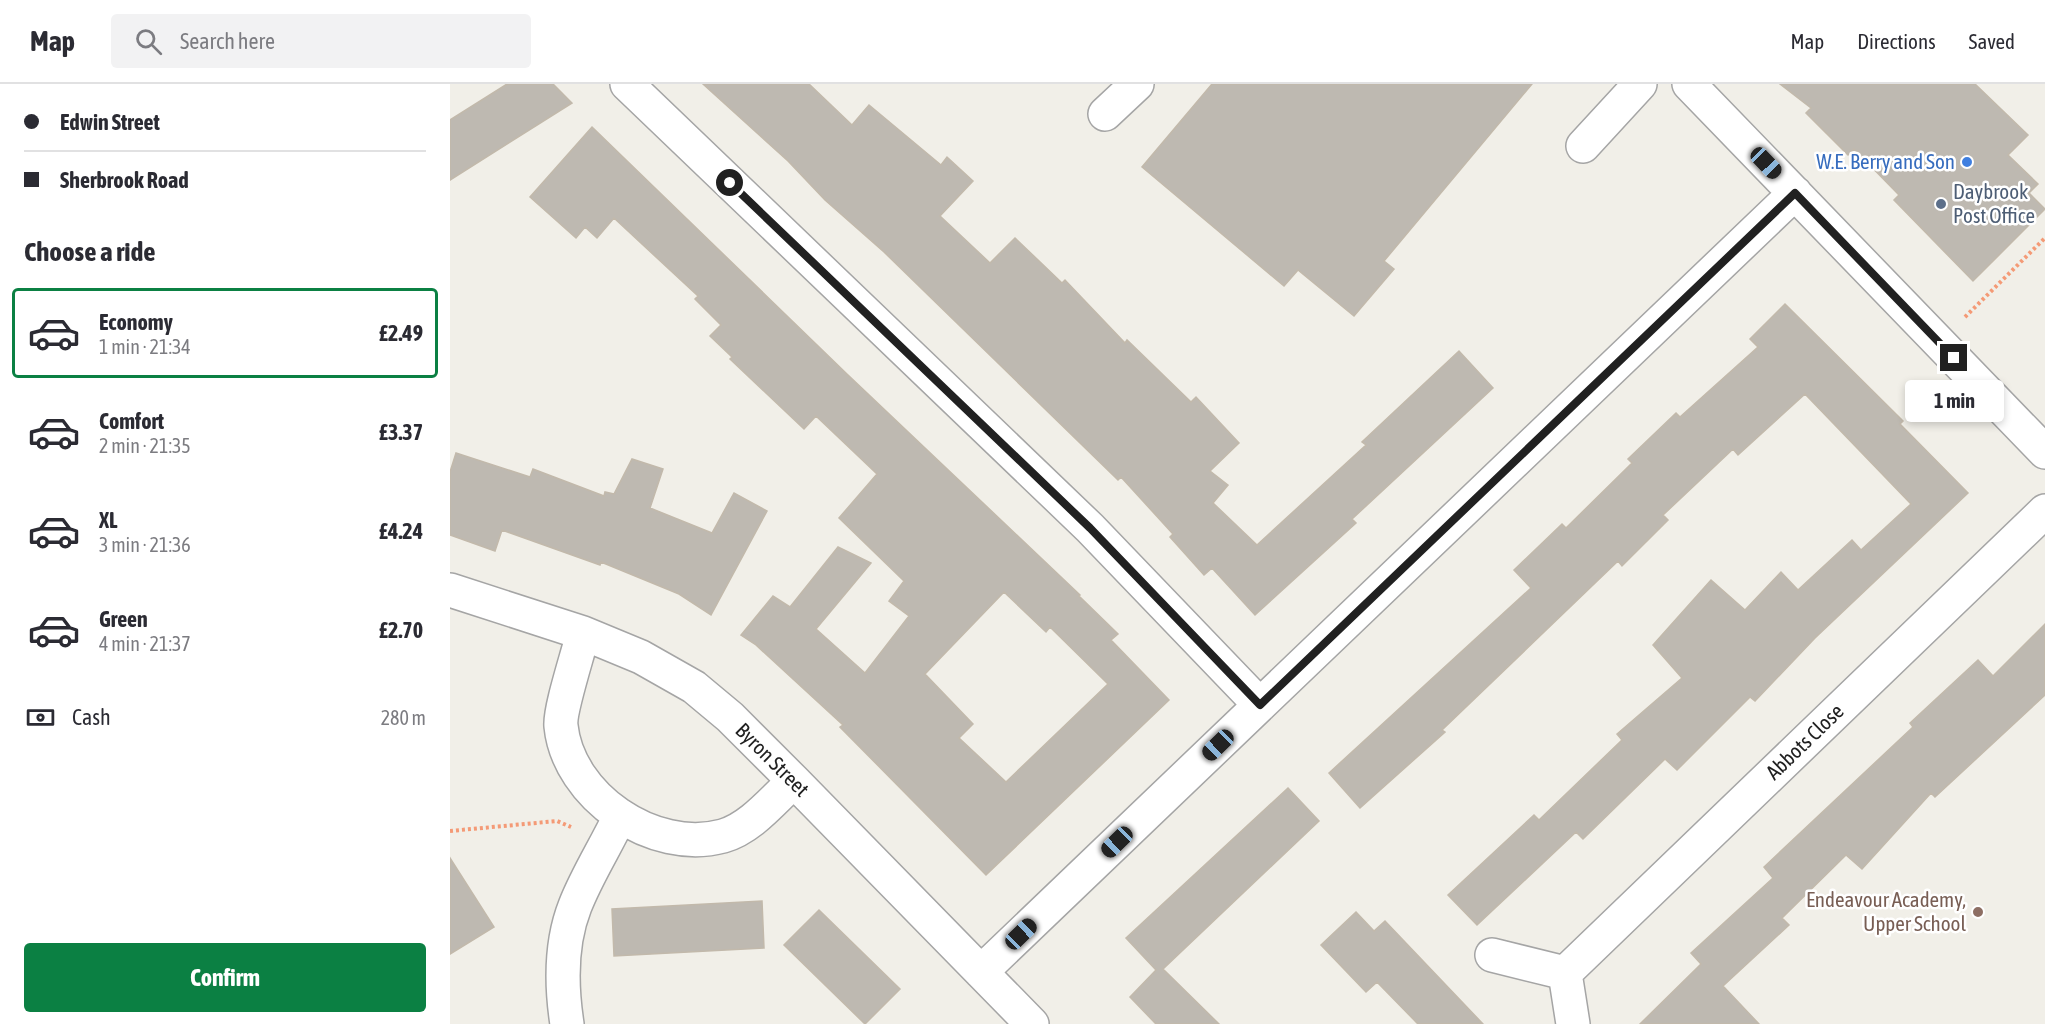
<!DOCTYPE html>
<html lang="en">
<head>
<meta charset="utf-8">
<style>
  body { margin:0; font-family:"Asap Condensed",sans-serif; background:#f2f2f3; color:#2b2b33; height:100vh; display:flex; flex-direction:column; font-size:22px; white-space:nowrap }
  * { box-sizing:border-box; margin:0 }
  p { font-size:20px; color:#7c7c81 }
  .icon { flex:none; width:33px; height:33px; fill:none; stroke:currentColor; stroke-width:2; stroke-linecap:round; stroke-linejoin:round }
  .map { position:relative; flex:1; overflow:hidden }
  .sheet { display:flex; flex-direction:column; background:#fff; width:450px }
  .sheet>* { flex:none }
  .hud { display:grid; align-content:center; height:132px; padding:0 24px; background:#fff }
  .end { position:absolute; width:27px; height:27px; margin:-14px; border:8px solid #212121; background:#fff; box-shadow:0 0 0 3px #fff }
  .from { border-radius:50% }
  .bubble { position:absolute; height:42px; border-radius:6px; background:#fff; box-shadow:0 3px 9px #0003; font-size:20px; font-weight:700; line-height:42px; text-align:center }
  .car { position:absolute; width:18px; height:36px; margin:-18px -9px; border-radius:8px; box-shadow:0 0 4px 2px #0007; background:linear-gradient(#222 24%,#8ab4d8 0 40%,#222 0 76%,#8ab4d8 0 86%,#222 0) }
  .hud b { display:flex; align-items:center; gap:21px; height:57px; font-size:22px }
  .hud b+b { border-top:2px solid #e1e1e2 }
  .hud i { width:15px; height:15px; background:#2b2b33 }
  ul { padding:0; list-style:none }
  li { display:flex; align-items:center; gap:18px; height:90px; margin:0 12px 9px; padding:0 12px; border:3px solid transparent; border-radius:6px }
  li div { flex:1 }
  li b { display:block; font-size:22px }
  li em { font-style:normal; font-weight:700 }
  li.current { border-color:#0b8043 }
  li>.icon { width:54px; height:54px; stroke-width:1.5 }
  h2 { padding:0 24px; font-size:27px; line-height:72px }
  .pay { display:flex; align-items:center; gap:15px; height:66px; padding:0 24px; font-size:22px }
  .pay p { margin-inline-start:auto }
  .cta { display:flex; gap:12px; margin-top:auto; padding:12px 24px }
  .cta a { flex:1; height:69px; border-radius:6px; background:#0b8043; color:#fff; font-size:24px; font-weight:700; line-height:69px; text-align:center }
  header { display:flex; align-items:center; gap:36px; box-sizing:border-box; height:84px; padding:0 30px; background:#fff; border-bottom:2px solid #e1e1e2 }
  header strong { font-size:28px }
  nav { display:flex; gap:33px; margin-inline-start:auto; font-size:21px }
  .search { width:420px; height:54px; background:#f2f2f3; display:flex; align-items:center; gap:15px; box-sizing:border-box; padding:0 21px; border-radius:6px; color:#7c7c81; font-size:22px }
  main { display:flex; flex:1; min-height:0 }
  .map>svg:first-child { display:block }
  .building { fill:#beb9b1; stroke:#c2b9ab; stroke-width:1.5; fill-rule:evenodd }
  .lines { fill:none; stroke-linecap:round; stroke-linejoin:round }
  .minor-casing { stroke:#a5a5a5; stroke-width:36 }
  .path { stroke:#f49a76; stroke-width:4; stroke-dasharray:3 3; stroke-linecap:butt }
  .minor { stroke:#fff; stroke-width:33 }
  .route { stroke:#212121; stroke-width:8 }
  .shop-dot { fill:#3f7fe0; stroke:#fff; stroke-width:2 }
  .service-dot { fill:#5c6f8a; stroke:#fff; stroke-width:2 }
  .education-dot { fill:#8d6e63; stroke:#fff; stroke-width:2 }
  .labels { text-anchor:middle; stroke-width:5; stroke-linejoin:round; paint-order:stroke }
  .shop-label { font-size:21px; fill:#366cbe; stroke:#fff; text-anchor:end }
  .service-label { font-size:21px; fill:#4e5e75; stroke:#fff; text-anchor:start }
  .street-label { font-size:21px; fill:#212121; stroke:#fff }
  .education-label { font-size:21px; fill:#785e54; stroke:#fff; text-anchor:end }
</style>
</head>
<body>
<header>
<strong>Map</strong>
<div class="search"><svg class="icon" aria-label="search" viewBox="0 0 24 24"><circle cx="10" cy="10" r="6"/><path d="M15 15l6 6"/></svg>Search here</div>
<nav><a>Map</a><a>Directions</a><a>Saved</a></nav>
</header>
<main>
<section class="sheet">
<div class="hud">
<b><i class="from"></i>Edwin Street</b>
<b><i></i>Sherbrook Road</b>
</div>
<h2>Choose a ride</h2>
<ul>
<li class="current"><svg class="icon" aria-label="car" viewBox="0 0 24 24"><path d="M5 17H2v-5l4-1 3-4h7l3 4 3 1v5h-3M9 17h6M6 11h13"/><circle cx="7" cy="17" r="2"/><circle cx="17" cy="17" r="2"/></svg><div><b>Economy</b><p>1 min · 21:34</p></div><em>£2.49</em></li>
<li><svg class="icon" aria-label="car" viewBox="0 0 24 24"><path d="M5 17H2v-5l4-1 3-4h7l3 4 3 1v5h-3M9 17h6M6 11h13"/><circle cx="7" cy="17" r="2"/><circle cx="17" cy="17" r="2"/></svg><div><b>Comfort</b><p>2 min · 21:35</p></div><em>£3.37</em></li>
<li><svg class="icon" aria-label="car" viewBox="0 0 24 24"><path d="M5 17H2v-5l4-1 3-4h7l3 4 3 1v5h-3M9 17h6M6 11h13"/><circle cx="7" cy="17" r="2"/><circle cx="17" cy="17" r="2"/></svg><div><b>XL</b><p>3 min · 21:36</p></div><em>£4.24</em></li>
<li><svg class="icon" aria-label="car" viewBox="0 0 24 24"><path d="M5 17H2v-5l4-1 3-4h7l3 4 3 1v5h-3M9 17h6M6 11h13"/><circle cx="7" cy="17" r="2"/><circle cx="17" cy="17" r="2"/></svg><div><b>Green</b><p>4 min · 21:37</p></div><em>£2.70</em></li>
</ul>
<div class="pay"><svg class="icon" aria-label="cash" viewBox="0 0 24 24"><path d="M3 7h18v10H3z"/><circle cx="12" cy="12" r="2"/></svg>Cash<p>280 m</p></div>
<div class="cta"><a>Confirm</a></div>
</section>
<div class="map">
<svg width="1595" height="940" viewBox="0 0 1595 940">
  <rect width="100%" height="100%" fill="#f1efe8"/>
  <!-- building -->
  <path class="building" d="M57,0H103L122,19L0,96V36Z
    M253,0H359L402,41L419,21L491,81L497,73L523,97L490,132L540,179L565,154L612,199L615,196L675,259L677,256L741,318L746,313L789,359L760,387L778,401L763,419L807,461L916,361L912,358L1009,267L1043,304L902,435L906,439L805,531L762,484L754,491L720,453L723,450L671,393L668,396L434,168L375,116L338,77Z
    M762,0H1082L934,177L944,185L904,232L848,186L834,202L692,83Z
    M1330,0H1525L1578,51L1558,71L1588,100L1579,109L1595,125L1523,197L1444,116L1449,111L1404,65L1398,71L1356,29L1361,24Z
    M142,43L398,291L630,511L629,512L668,550L661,556L719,616L536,791L390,643L393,641L306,561L291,551L323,512L340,523L388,463L421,479L366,545L415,589L459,532L439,517L454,497L389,434L427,390L366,332L354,345L280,275L282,273L260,252L271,241L245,215L248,212L164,134L147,154L135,143L126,154L80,113ZM554,508L596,548L600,543L658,600L556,698L509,654L523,640L475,590Z
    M1335,220L1453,337L1450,340L1518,409L1365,554L1305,617L1300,613L1227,686L1215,675L1133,755L1126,748L1027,841L998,811L1084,731L1089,736L1172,656L1167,650L1232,594L1203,561L1261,496L1295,526L1331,488L1348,506L1402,456L1411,466L1461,420L1355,310L1288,371L1283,365L1247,399L1213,431L1218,436L1172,482L1168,477L992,646L995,648L910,724L879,689L1081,504L1064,486L1112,440L1116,444L1182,379L1178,375L1226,329L1230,333L1308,263L1300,255Z
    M6,369L80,393L83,385L154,412L155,408L164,410L182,375L213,385L200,424L262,449L284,409L317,427L261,531L229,510L151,478L150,481L52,446L45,467L0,451V388Z
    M1595,540V611L1485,713L1481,709L1412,785L1396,771L1332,834L1339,841L1273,902L1309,940H1190L1251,880L1241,869L1323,794L1314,783L1463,643L1460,639L1528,576L1543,592Z
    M838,704L869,737L713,885L769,940H706L680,913L706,886L676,854Z
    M0,774L44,843L0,870Z
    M312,817L314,864L164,872L162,825Z
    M369,826L450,905L415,940L334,861Z
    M906,828L924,847L935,837L1033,940H968L927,898L916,908L871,861Z"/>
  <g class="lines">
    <!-- minor casing -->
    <g class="minor-casing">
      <path id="minor" d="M177,0L640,444L810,621
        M1239,0L1595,368
        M655,30L687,0
        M1133,62L1190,0
        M0,506L133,549L191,573L244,603L280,633L344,697L582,940
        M133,549C129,567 109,627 111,642C118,712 203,771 273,752C301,744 323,716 344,697
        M1042,871L1115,889L1123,940
        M531,888L1345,109
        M1115,889L1595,427
        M117,940C111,901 110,860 125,822C137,791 156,762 170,732"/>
    </g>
    <!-- path -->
    <path class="path" d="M1515,233L1595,154
      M0,747L107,737L121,743"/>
    <!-- minor -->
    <use href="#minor" class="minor"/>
  </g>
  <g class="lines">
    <!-- route -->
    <path class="route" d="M280,99L640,444L810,621L1345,109L1504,274"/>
  </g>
  <!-- markers -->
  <circle class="shop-dot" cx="1517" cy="78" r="6"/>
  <circle class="service-dot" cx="1491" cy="120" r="6"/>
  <circle class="education-dot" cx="1528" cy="828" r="6"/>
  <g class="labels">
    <!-- shop labels -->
    <g class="shop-label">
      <text x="1505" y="85">W.E. Berry and Son</text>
    </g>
    <!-- service labels -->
    <g class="service-label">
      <text x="1503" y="115">Daybrook<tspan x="1503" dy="24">Post Office</tspan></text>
    </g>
    <!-- street labels -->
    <g class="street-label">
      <text transform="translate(1355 658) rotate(-44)" y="7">Abbots Close</text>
      <text transform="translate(322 676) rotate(45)" y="7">Byron Street</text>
    </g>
    <!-- education labels -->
    <g class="education-label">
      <text x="1516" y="823">Endeavour Academy,<tspan x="1516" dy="24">Upper School</tspan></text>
    </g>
  </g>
</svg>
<i class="end from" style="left:280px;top:99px"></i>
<i class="end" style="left:1504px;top:274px"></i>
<div class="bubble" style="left:1455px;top:296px;width:99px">1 min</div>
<i class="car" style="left:1316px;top:79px;rotate:136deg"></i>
<i class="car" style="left:768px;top:661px;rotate:226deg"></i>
<i class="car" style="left:667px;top:758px;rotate:226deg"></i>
<i class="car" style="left:571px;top:850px;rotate:46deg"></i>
</div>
</main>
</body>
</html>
